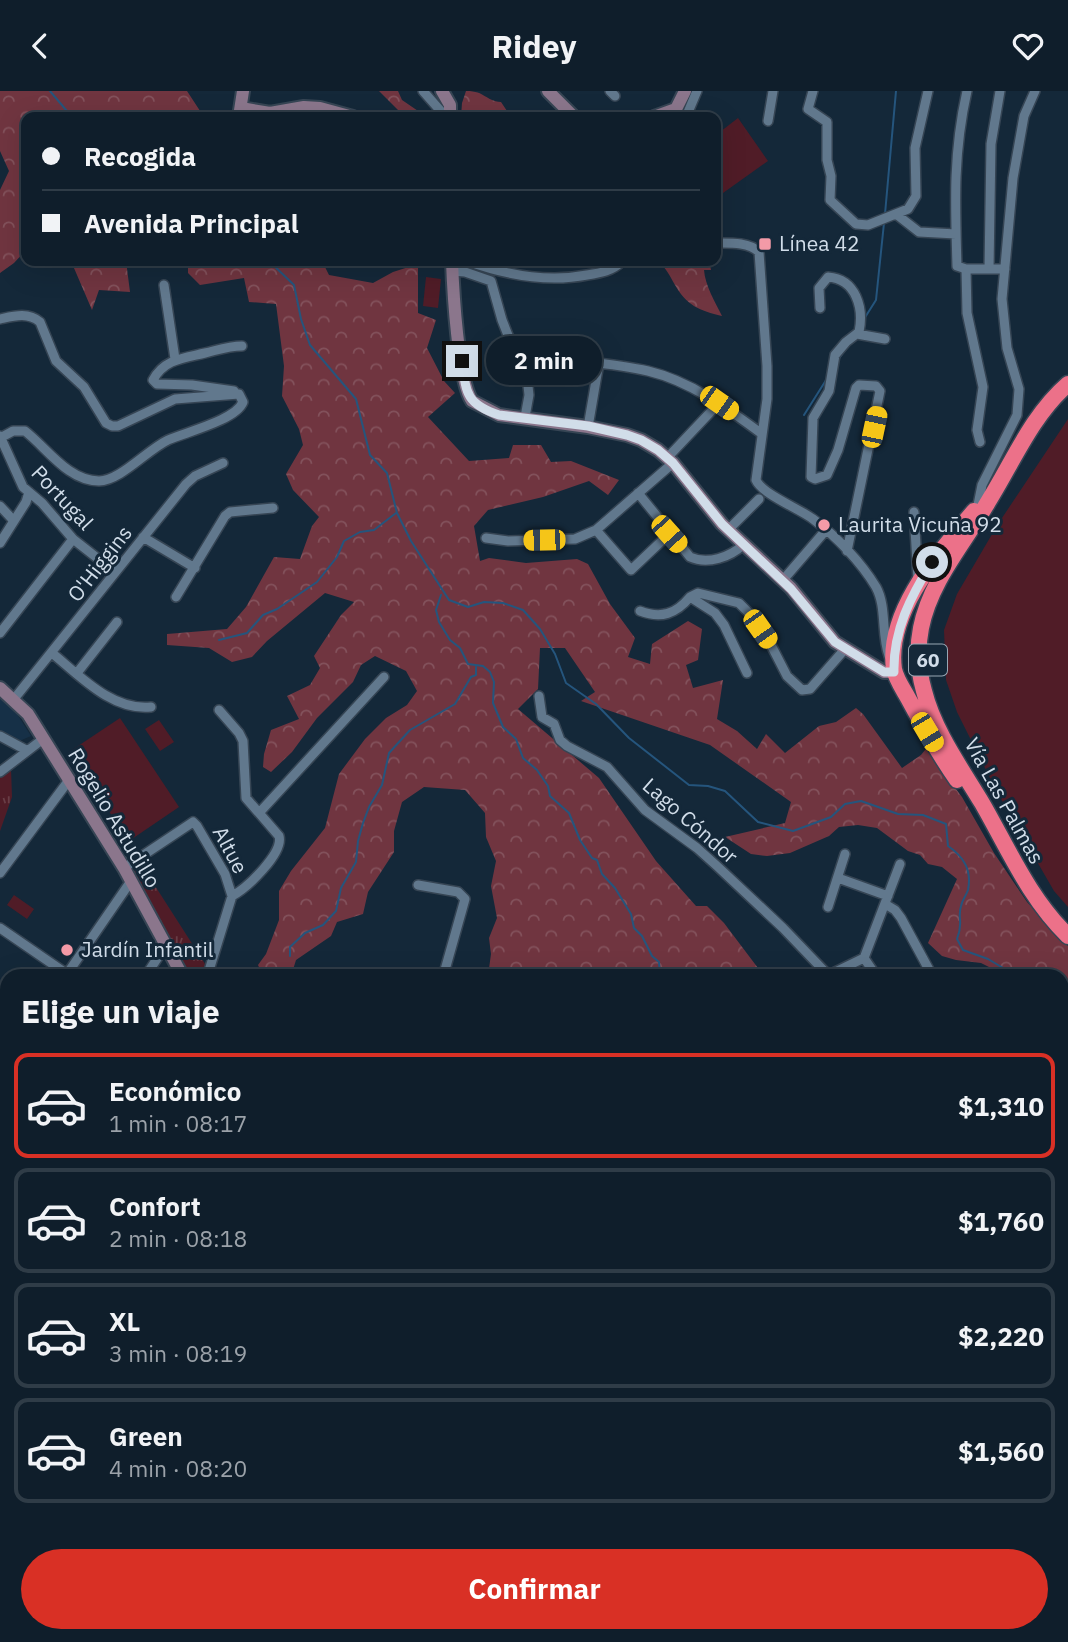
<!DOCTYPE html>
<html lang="es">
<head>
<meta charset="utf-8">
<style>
  body { margin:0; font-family:"IBM Plex Sans",sans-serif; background:#1d2b37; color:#f1f3f6; height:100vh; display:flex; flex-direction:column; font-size:26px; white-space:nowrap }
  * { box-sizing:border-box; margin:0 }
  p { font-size:23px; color:#9ba2a9 }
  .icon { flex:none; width:38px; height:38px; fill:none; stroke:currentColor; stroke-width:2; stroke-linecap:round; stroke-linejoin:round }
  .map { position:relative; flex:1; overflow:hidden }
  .sheet { position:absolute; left:0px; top:878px; width:1069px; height:674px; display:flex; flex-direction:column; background:#0f1e2b; border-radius:21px 21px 0 0; box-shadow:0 7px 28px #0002,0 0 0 2px #2f3c47 }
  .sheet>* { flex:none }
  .top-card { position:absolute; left:21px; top:21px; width:700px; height:154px; border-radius:14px; box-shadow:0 7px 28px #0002,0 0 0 2px #2f3c47; display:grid; align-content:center; height:154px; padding:0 21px; background:#0f1e2b }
  .end { position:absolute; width:32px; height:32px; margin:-16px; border:9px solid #d1dde9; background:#111; box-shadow:0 0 0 4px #111 }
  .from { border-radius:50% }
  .bubble { position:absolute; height:49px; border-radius:24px; background:#0f1e2b; box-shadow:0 7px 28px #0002,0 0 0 2px #2f3c47; font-size:23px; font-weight:700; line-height:49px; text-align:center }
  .car { position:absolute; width:21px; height:42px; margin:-21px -10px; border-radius:9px; box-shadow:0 0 5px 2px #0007; background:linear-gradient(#f5c518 24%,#345 0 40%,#f5c518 0 76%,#345 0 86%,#f5c518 0) }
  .top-card b { display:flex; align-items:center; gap:24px; height:66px; font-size:26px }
  .top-card b+b { border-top:2px solid #2f3c47 }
  .top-card i { width:18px; height:18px; background:#f1f3f6 }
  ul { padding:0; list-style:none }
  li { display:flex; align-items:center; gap:21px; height:105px; margin:0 14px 10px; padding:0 7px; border:4px solid #2f3c47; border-radius:14px }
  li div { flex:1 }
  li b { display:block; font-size:26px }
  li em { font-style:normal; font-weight:700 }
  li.on { border-color:#d93025 }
  li>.icon { width:63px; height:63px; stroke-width:1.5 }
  h2 { padding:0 21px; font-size:32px; line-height:84px }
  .button { display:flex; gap:14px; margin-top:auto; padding:14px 21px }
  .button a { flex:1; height:80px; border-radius:42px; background:#d93025; color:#fff; font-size:28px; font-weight:700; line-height:80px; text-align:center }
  header { display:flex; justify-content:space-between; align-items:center; height:91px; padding:0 21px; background:#0f1e2b; font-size:32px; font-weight:700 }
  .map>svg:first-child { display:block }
  .built { fill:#163047 }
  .green { fill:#501c27 }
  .forest { fill:url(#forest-crowns) }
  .park { fill:url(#park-tufts) }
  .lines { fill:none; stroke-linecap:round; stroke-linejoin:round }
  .stream { stroke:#25557d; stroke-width:2 }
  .street-casing { stroke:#364554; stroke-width:12 }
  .secondary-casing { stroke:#364554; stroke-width:16 }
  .highway-casing { stroke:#364554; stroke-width:19 }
  .street { stroke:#61788d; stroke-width:9 }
  .secondary { stroke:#8b768c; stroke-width:12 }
  .highway { stroke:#ec7189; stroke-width:16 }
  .route { stroke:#d1dde9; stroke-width:9 }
  .poi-dot { fill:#f39aa7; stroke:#142839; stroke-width:2.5 }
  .labels { text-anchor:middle; stroke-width:6; stroke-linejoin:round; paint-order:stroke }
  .shield { fill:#142839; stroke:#98a7b4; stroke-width:2 }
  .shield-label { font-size:19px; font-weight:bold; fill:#d1dde9 }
  .poi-label { font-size:21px; fill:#d1dde9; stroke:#142839; text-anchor:start }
  .street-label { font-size:21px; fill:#d1dde9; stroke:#142839 }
</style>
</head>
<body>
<header><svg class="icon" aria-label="back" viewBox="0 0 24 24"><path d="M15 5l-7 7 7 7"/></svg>Ridey<svg class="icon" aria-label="heart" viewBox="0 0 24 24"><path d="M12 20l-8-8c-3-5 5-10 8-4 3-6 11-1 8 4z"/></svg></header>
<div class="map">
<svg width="1068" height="1551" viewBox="0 0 1068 1551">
  <defs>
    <pattern id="forest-crowns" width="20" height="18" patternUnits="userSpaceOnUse" patternTransform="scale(1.75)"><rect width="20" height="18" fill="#703540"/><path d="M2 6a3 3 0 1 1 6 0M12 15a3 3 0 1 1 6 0" fill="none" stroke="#83525c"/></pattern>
    <pattern id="park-tufts" width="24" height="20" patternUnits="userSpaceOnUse" patternTransform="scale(1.75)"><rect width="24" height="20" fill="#501c27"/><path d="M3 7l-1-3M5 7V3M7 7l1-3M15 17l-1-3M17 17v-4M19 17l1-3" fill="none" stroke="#683d46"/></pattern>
  </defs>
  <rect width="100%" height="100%" fill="#142839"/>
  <!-- built -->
  <path class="built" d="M0,608L12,615L31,645L17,651L0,642Z"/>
  <!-- green -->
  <path class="green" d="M738,27L768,70L716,107V44Z
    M426,186L441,188L438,217L423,215Z
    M1068,328V816L1054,800L998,703L957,621L946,589L944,539L957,503L998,433Z
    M120,627L179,716L129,750L69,661Z
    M159,629L174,651L160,660L145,638Z
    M14,804L34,818L27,828L7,814Z"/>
  <!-- forest -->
  <path class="forest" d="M0,0H187L204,26H26V159L14,172L0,182V99L9,80L0,60Z
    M379,0H398L402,9L421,22L419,26H405Z
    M466,0C486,0 485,10 501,11L511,26H461L462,12Z
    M71,170H126L130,201L99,199L92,219Z
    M188,170H322L329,184L373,192L393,181L418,173V222L436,229L427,257L444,290L455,302L428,326L469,370L509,367L513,354H541L551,371L571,370L619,389L608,404L589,390L543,406L488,419L474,435L480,470L489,467L526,472L577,468L588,473L610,513L635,547L628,566L650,573L652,553L688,530L702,538L698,569L686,574L693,597L723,589L717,628L737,640L757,658L766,643L785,662L819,635L836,631L856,617L863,623L902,677L921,664L929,654L931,665L962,706L994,762L1027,811L1068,855V922L1062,919V886L1007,885L981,872L956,869L942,865L928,852L957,788L942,776L928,773L920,764L908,760L877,737L858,734L839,736L829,745L790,762L767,765L751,763L725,746L785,732L791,711L710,654L581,610L595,601L565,557H540L538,598L518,618L599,687L656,770L696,815H707L724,832L764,885H488L491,863L489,847L497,827L491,795L496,770L486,746L485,722L465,699L424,696L402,711L394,740V761L368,801L363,823L337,831L331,845L296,869L291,885H263L258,874L266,863L279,829V800L291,780L325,737L339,683L365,648L386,627L407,614L417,600L406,580L375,565L361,574L353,591L317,627L292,661L271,681L263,676L264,663L271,639L299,628L287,605L310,594L320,577L314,565L341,524L354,511L325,502L267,550L252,566L232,571L209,557L167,554V543L227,538L246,516L274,466L300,468L312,435L319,426L293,399L286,383L303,354L299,338L282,305L284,275L276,213L249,211L244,187L200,194L188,182Z
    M658,170H709L711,179H704C705,194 715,211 722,225C700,220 686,214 675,194C670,185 666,177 658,170Z
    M0,1056L7,1059V1205L0,1200Z
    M0,1247L7,1253V1545H403L410,1551H0Z"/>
  <!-- park -->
  <path class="park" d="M11,678L12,706L0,740V686Z
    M141,773L207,876L202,885H189L128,780Z"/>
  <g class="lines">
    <!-- stream -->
    <path class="stream" d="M50,0L72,26
      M885,123L896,0
      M269,170L294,194L301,228L310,254L356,308L370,364L387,382L397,422L411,450L449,509L468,516L484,511L503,512L523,519L540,538L555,563L566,592L596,613L629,647L689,694L708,695L725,700L758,731L793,740L831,726L845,713L861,710L898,723L923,724L946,733L948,755C964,766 972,779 968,799C966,805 962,809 961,815C957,828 964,831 957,848L963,859L988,868L1018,886
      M864,228L876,209L884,132
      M838,269L845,259
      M804,324L828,286
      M441,504L436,519L439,531L450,549L460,557L468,573L483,575L490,581L494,591L493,612L503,636L516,648L523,667L537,679L548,695L550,705L569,722L580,749L592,767L597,769L602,783L615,797L631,823L634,837L642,845L652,865L659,871L660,886
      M219,549L247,542L263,524L277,518L317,491L337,466L344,450L360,441L374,439L396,422
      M290,865V856L305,842L323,834L336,820L341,797L356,771L358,750L363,732L369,716L382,694L389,662L410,639L455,613L471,586L476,584V576
      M1062,910L1068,911"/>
    <!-- street casing -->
    <g class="street-casing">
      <path id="street" d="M423,0L446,26
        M610,0L615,5
        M813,0L808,18L827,31V69L831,85L830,109L856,133L868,134L908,118L916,105L915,57L928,0
        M967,0C953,62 955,112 957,175L966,178H989
        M1000,0L991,53L989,178H1005
        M686,26L697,0
        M768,30L773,0
        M896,123L919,141L956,143
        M716,152C730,152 749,151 759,161L767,275V308L756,389C762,403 798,417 813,428C836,445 861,471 876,496C887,516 881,543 889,565
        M467,170C506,184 546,192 587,184C600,182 613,180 622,170
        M966,178L967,222L983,296L977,339L980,351
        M452,180L465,181L491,190L502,229L528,295L529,304L525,326
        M164,194L175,268
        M820,217L819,197L828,186C856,188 864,217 859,241L846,251L835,264L829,300L813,327L811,386L815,388L827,384L838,359L856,297L859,294L876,295L880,300L847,460
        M0,228C14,225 28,221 40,231L56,270L84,296L106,332L112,335H118L175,308L239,303L243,311C236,329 186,341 168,349C147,359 120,390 99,390C68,390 47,357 25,340H13L0,347
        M857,243L885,248
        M556,267C586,271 618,273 648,280C690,290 727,317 762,343
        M234,300L192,294L157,293L153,289C164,268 184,267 205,262C218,259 228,255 242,255
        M588,336L599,272
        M0,345L23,396L42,412L73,448L115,481
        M668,366L719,312
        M638,402L690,466C708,474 730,466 743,454
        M978,414L982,394L1017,324L1019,298L1007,257L1002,208L1013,87L1024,25L1035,0
        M0,415L14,430
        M914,421L918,489
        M729,438L759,408
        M596,439L673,372
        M143,446L195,477
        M486,447L508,450L575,448L596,439L631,479L669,443
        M0,452L26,411L29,401
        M783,489L826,439
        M176,506L225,425L230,421L273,417
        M640,520C661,528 676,523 690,506
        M0,542L73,448
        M52,562C80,585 112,620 151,616
        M77,582L117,531
        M747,582L724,534L715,522L690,506L698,502L739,512L750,523L770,552L787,585L802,599L810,598L845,558
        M539,605L542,626L554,633L560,649L567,655L607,676L645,719L697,757L717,775L783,837L830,886
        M14,608L186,393L195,385L223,372
        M0,645L26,659
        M0,681L43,648
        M259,722L384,586
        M124,777L193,731L197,735L225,783L232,805
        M0,782L69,689
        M838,787L888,805
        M418,794L458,801L465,808L443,886
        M885,813L895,819L901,827L933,886
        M828,816L845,763
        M0,837L67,883
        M864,867L900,773
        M864,867L877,886
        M829,884L864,867
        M65,886L131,790
        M145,886L166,854
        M207,886L232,805C247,797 284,762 279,745L246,707L243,650L239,642L219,619
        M1062,947L1068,953
        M1062,1025L1068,1030
        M1062,1102L1068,1109
        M0,1241L7,1246
        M1062,1246L1068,1248
        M1062,1269L1068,1286
        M1062,1446L1068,1424
        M1062,1474L1068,1471
        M414,1545L420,1551
        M478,1545L484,1551
        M568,1545L570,1551
        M782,1545L797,1551
        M953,1545L964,1551
        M996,1551L999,1545"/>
    </g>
    <!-- secondary casing -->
    <g class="secondary-casing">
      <path id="secondary" d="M442,0L450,14V26
        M548,0L574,26
        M241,17L270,22L304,16L320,17L353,26
        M239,26L243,0
        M654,26L676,18L685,0
        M452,170C453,198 458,290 472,310L499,324L588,336L627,344L641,349L658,359L673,372L722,433L791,497L835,551L884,581H894
        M0,597L28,623L124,777L183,886
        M1041,1545L1047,1551"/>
    </g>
    <!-- highway casing -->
    <g class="highway-casing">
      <path id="highway" d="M1068,293C1032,324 1013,371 988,411C965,451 930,490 921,537C917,557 918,579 924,600C934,640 961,677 982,712C1009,759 1029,807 1068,845
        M957,689C939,663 923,635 908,607C903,598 896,588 894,578C886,520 940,461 974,420"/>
    </g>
    <!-- street -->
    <use href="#street" class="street"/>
    <!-- secondary -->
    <use href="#secondary" class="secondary"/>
    <!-- highway -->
    <use href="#highway" class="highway"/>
  </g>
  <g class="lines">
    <!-- route -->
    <path class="route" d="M462,270C466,302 466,313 499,324L588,335L627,344L641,349L658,359L673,372L722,433L791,498L835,551L884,581H894C893,539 911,505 932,471"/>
  </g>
  <!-- markers -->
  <g class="poi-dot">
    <rect x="758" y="146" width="14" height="14" rx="3.5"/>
    <circle cx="824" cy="434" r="7"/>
    <circle cx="67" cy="859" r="7"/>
  </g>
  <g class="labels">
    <!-- shield labels -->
    <rect class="shield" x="909" y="553.5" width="38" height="31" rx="5"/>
    <g class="shield-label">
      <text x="928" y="576">60</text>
    </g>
    <!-- poi labels -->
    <g class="poi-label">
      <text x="779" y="160">Línea 42</text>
      <text x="838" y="441">Laurita Vicuña 92</text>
      <text x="81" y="866">Jardín Infantil</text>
    </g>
    <!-- street labels -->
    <g class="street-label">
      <text transform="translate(62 407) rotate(47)" y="7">Portugal</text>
      <text transform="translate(100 473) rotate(-52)" y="7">O'Higgins</text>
      <text transform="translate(1004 710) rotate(61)" y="7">Vía Las Palmas</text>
      <text transform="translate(114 727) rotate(59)" y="7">Rogelio Astudillo</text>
      <text transform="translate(690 730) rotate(41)" y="7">Lago Cóndor</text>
      <text transform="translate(230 759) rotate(62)" y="7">Altue</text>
    </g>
  </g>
</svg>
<i class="end from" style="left:932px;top:471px"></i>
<i class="end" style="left:462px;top:270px"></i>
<div class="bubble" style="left:486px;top:245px;width:116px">2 min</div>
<i class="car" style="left:719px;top:312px;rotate:125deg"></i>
<i class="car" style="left:874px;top:336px;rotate:12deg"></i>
<i class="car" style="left:669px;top:443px;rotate:138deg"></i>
<i class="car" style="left:544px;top:449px;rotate:269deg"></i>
<i class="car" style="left:760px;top:538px;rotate:145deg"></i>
<i class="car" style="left:927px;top:641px;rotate:149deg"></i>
<div class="top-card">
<b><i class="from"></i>Recogida</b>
<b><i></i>Avenida Principal</b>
</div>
<section class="sheet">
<h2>Elige un viaje</h2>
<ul>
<li class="on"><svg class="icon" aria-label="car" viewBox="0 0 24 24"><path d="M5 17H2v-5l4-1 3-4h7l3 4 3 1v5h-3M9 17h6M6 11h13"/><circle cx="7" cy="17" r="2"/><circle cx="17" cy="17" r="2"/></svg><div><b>Económico</b><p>1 min · 08:17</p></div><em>$1,310</em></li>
<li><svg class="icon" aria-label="car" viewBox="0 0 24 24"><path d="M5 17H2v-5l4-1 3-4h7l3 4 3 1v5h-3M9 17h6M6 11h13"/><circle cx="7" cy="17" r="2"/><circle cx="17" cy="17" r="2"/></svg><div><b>Confort</b><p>2 min · 08:18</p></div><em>$1,760</em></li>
<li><svg class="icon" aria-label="car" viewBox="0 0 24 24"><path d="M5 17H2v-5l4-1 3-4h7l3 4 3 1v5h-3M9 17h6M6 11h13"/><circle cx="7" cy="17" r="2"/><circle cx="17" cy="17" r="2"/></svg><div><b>XL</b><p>3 min · 08:19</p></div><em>$2,220</em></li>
<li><svg class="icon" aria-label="car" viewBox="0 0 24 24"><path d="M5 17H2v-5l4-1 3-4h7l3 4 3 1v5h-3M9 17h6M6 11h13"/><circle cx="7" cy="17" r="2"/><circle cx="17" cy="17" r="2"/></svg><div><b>Green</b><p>4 min · 08:20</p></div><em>$1,560</em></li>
</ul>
<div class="button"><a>Confirmar</a></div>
</section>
</div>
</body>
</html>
